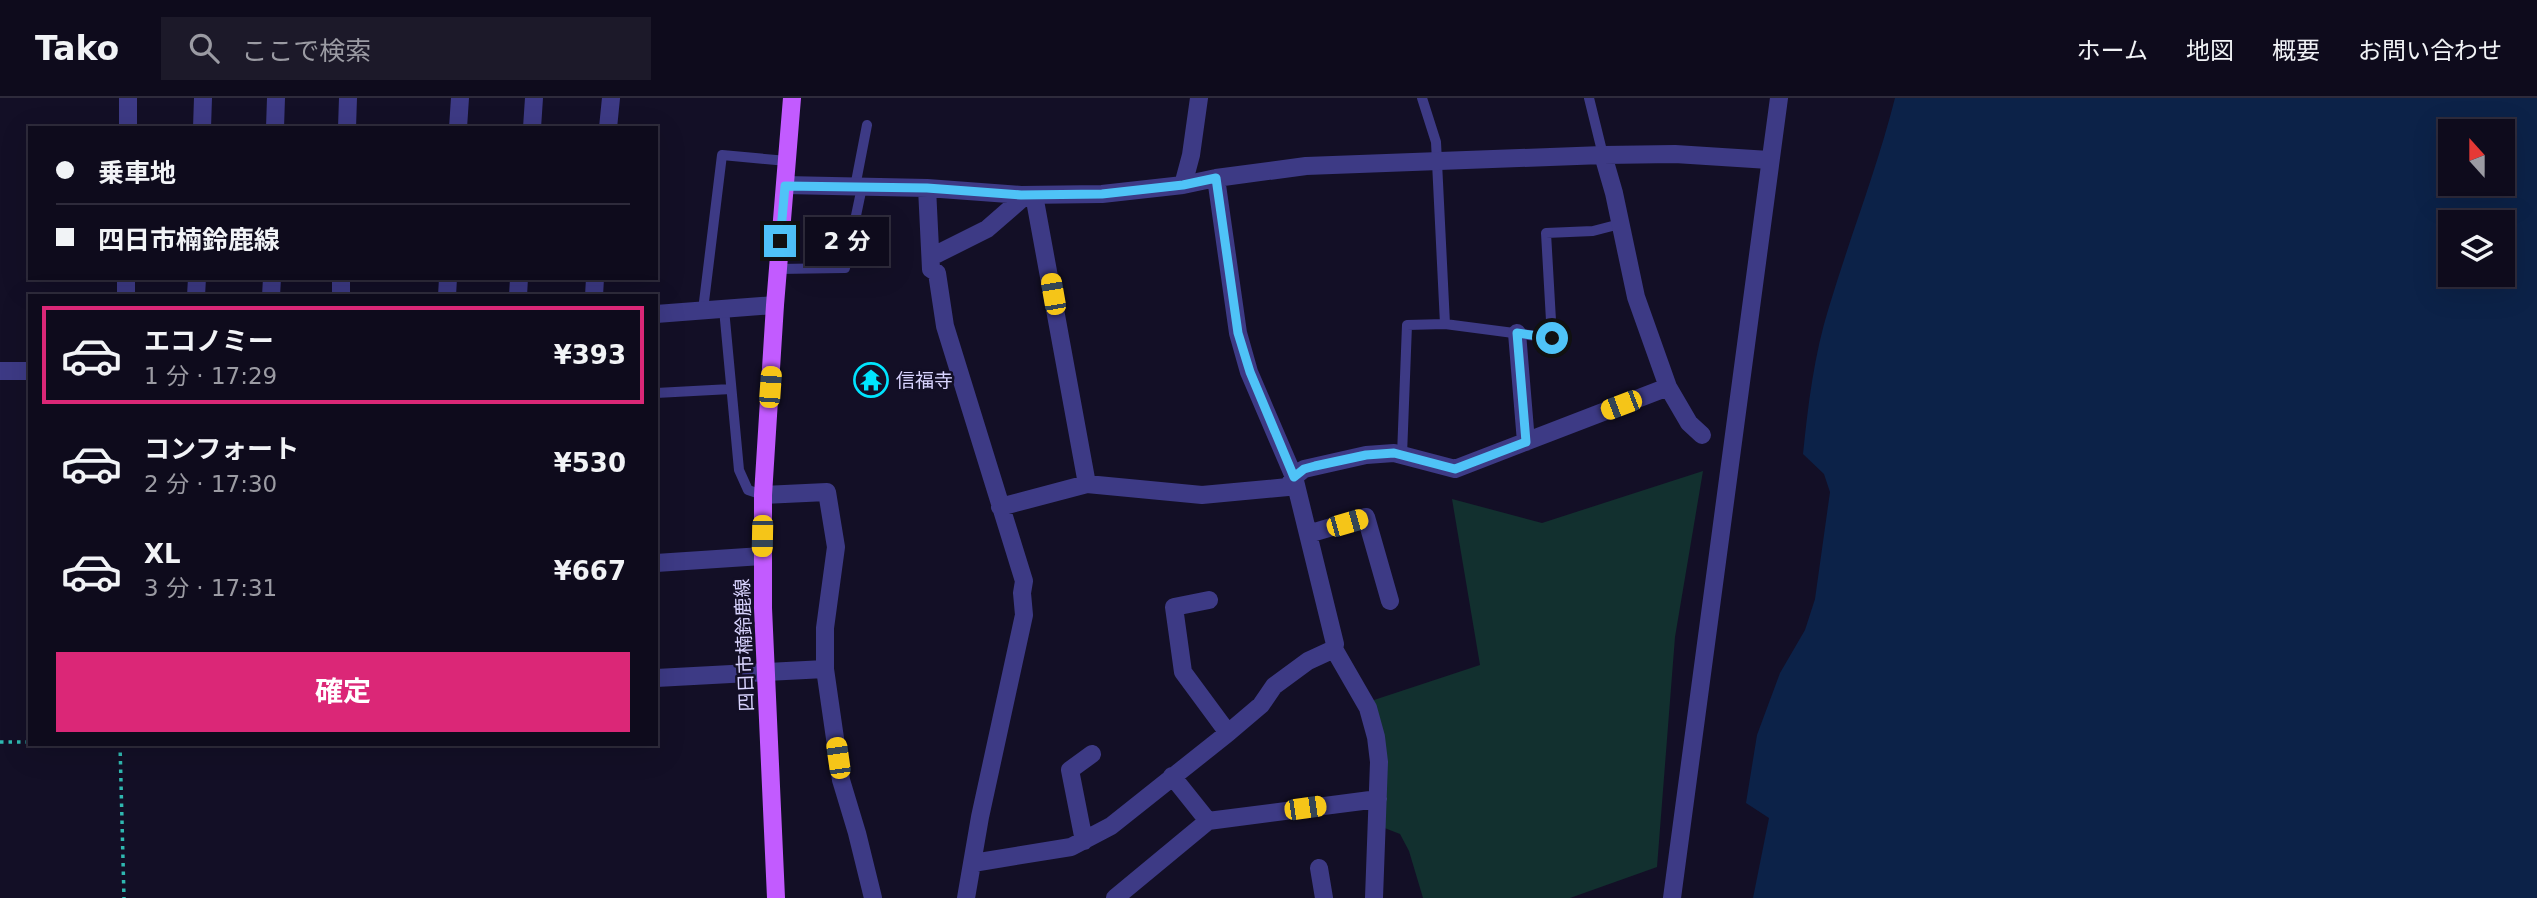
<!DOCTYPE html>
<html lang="ja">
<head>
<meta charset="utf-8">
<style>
  body { margin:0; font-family:"DejaVu Sans","Noto Sans JP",sans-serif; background:#1c1929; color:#f1f3f6; height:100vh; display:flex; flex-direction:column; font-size:26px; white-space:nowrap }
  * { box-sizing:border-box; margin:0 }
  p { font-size:23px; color:#9b9ba3 }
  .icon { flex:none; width:38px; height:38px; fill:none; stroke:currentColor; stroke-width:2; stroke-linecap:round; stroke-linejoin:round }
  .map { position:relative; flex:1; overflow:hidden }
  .sheet { position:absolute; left:28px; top:196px; width:630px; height:452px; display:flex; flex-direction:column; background:#0e0b1c; border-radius:0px; box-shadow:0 7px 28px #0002,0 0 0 2px #2e2b3b }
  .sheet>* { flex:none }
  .top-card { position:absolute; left:28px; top:28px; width:630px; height:154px; border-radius:0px; box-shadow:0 7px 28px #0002,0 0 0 2px #2e2b3b; display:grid; align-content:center; height:154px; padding:0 28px; background:#0e0b1c }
  .needle { width:46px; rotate:339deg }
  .buttons { position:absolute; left:2438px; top:21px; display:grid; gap:14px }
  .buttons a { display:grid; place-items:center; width:77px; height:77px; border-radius:0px; background:#0e0b1c; box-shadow:0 7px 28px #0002,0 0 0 2px #2e2b3b; font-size:35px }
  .end { position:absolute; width:32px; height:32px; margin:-16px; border:9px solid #4fc3f7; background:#111; box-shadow:0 0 0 4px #111 }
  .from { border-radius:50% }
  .bubble { position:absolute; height:49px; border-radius:0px; background:#0e0b1c; box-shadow:0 7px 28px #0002,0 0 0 2px #2e2b3b; font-size:23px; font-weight:700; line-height:49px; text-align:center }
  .car { position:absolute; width:21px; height:42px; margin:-21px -10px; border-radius:9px; box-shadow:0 0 5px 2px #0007; background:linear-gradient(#f5c518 24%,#345 0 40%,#f5c518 0 76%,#345 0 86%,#f5c518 0) }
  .top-card b { display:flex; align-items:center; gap:24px; height:66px; font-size:26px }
  .top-card b+b { border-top:2px solid #2e2b3b }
  .top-card i { width:18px; height:18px; background:#f1f3f6 }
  ul { padding:12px 0 0; list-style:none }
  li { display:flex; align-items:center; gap:21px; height:98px; margin:0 14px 10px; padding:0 14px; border:4px solid transparent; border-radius:0px }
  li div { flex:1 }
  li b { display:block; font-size:26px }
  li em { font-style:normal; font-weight:700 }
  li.on { border-color:#db2777 }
  li>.icon { width:63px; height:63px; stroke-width:1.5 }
  .button { display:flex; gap:14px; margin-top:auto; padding:14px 28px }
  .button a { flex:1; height:80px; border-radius:0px; background:#db2777; color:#fff; font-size:28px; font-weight:700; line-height:80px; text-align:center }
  header { display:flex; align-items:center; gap:42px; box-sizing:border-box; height:98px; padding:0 35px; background:#0e0b1c; border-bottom:2px solid #2e2b3b }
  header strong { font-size:33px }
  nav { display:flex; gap:38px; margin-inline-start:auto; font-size:24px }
  .search { width:490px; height:63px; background:#1c1929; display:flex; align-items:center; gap:18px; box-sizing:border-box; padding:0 24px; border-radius:0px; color:#9b9ba3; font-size:26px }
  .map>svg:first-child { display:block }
  .green { fill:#12302f }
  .water { fill:#0c2248; fill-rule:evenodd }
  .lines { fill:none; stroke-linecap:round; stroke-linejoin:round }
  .path { stroke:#2fb8b0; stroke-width:3.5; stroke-dasharray:3.5 5; stroke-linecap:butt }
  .lane { stroke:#3d3a85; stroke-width:10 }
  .street { stroke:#3d3a85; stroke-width:18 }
  .primary { stroke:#c25bff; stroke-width:18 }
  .route { stroke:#4fc3f7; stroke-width:9 }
  .labels { text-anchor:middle; stroke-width:5; stroke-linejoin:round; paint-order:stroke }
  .poi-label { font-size:19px; fill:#d9d4ff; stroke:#130f26; text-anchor:start }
  .street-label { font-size:19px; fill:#d9d4ff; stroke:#130f26 }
</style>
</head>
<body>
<header>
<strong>Tako</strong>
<div class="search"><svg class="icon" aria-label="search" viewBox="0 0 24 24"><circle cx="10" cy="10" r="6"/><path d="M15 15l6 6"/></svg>ここで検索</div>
<nav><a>ホーム</a><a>地図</a><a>概要</a><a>お問い合わせ</a></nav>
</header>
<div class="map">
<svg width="2537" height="800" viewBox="0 0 2537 800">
  <rect width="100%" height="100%" fill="#130f26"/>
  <!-- green -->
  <path class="green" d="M1703,373L1675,539L1657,769L1570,800H1423L1409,753L1400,736L1382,729L1371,603L1480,567L1452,401L1542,425Z"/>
  <!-- water -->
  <path class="water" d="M1895,0H2537V800H1753L1769,720L1746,705L1757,637L1780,575L1805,532L1815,501L1830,394L1824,376L1803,356C1808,307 1814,257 1829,209C1850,139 1877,71 1895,0ZM2450,33H2502V86H2450ZM2450,124H2502V177H2450Z"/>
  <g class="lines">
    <!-- path -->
    <path class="path" d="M0,644H30
      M98,646H120
      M120,646L124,800"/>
    <!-- lane -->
    <path class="lane" d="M1422,0L1436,44L1445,226
      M1589,0L1603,57
      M855,89L867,27
      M778,171L845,170L862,89
      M724,211L739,372L748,392L763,397
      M703,212L722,57L787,63
      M656,295L731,291
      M1402,357L1407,227L1445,226L1552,240L1546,135L1593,133L1620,126"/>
    <!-- street -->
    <path class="street" d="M128,30V0
      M202,30L203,0
      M275,30L276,0
      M347,30L348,0
      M458,30L460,0
      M532,30L534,0
      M608,30L611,0
      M1216,80L1238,235L1249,274L1294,379L1335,546L1334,551L1368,610L1376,639L1379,664L1374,800
      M785,87L927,90L1021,97L1102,96L1183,87L1216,80L1306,68L1603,57L1675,56L1769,62
      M1183,87L1191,57L1199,0
      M927,90L931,171L937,175L945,228L1024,483L1022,495L1024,517L980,719L966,800
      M1034,97L1087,386
      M931,159L987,131L1026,97
      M126,198V180
      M196,198L197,180
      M271,198L272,180
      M341,198V180
      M447,198L448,180
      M518,198L519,180
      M594,198L595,180
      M656,216L775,207
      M1517,235L1526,344
      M0,273H30
      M1668,289L1689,325L1702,337
      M763,397L827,394L836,449L825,530V571L841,682L857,735L873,800
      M1000,409L1087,386L1202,397L1288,389L1294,379L1304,371L1366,357L1394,355L1455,371L1668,289L1636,199L1614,95L1603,57
      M1308,436L1366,419L1390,503
      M656,465L762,458
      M1209,502L1174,509L1183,574L1228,635
      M656,580L825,571
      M1208,723L1378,701
      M1084,743L1070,672L1092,656
      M973,765L1071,749L1111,728L1228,635L1261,607L1274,588L1308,563L1334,551
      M1319,770L1324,800
      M1115,800L1208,723L1172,678
      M1672,800L1779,0"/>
    <!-- primary -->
    <path class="primary" d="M776,800L763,510V397L775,207L792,0"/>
  </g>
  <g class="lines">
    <!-- route -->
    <path class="route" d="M780,143L785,88L927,90L1021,97L1102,96L1183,87L1216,80L1238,235L1250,274L1294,379L1304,371L1315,368L1366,357L1394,355L1455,371L1526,344L1517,235L1552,240"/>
  </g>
  <!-- icons -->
  <defs>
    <g id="temple-ring" transform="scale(1.75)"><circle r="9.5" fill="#130f26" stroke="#00e5ff" stroke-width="1.5"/><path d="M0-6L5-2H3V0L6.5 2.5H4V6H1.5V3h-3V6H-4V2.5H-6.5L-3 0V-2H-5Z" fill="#00e5ff"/></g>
  </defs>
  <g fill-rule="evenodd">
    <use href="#temple-ring" x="871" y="282"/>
  </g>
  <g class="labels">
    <!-- poi labels -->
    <g class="poi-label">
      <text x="896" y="289">信福寺</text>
    </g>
    <!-- street labels -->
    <g class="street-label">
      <text transform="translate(744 547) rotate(-92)" y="7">四日市楠鈴鹿線</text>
    </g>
  </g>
</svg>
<div class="buttons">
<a><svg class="needle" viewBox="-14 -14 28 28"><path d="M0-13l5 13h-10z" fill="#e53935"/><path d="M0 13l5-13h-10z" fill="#9b9ba3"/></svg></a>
<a><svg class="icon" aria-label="layers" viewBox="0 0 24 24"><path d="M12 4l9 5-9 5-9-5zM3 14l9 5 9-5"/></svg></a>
</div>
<i class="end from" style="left:1552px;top:240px"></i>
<i class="end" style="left:780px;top:143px"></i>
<div class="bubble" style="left:805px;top:119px;width:84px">2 分</div>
<i class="car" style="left:1053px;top:196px;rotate:350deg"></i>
<i class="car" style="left:770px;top:289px;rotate:4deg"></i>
<i class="car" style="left:1621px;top:307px;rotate:249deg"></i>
<i class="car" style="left:1347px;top:425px;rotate:74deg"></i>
<i class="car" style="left:762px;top:438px;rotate:181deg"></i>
<i class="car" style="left:838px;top:660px;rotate:352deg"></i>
<i class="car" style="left:1305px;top:710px;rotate:82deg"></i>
<div class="top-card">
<b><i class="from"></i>乗車地</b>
<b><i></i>四日市楠鈴鹿線</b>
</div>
<section class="sheet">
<ul>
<li class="on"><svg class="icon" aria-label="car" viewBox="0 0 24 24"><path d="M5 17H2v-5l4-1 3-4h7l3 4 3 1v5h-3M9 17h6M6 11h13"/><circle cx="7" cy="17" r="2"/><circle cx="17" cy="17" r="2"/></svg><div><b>エコノミー</b><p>1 分 · 17:29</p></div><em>¥393</em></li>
<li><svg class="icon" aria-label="car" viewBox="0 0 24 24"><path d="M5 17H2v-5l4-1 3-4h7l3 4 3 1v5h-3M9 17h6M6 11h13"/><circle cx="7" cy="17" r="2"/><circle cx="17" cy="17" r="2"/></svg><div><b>コンフォート</b><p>2 分 · 17:30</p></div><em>¥530</em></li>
<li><svg class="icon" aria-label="car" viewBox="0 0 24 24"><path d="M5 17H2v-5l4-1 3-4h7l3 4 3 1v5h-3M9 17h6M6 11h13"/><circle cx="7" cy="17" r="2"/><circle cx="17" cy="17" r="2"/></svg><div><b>XL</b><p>3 分 · 17:31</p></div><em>¥667</em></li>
</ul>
<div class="button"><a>確定</a></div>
</section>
</div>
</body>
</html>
